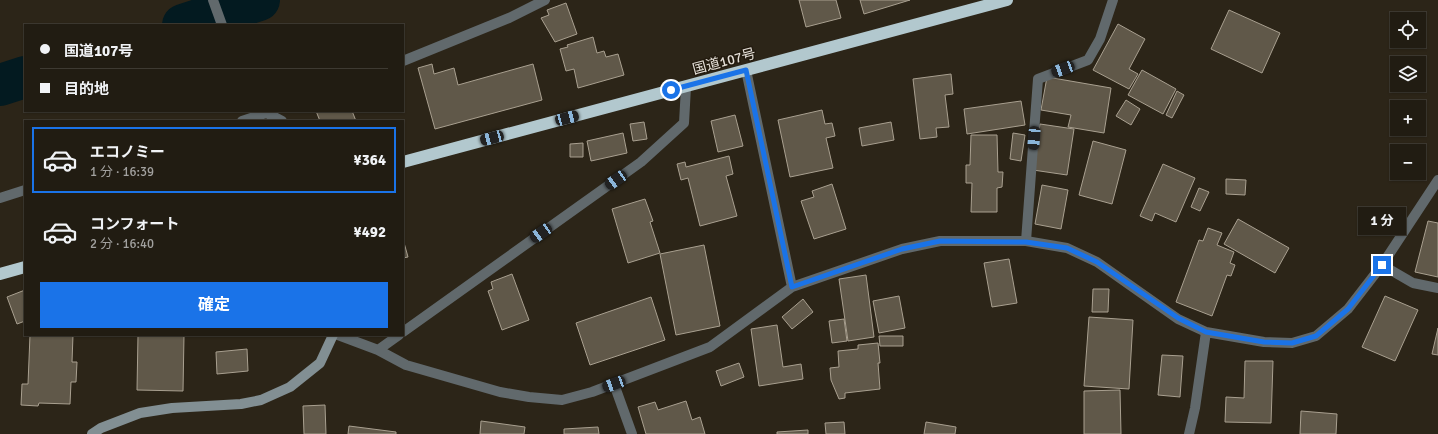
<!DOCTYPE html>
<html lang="ja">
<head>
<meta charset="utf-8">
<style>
  body { margin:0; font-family:Signika,"Noto Sans JP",sans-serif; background:#29251b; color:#f1f3f6; height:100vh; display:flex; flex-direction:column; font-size:15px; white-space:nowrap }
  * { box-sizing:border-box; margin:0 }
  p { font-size:13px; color:#a2a19f }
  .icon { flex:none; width:22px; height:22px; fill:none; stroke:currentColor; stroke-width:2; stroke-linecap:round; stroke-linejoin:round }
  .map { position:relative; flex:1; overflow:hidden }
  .side { position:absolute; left:24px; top:120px; width:380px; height:216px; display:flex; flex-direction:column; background:#211c12; border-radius:0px; box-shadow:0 1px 3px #0004,0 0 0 1px #3e3a32 }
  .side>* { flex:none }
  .hud { position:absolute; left:24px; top:24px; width:380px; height:88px; border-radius:0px; box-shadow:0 1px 3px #0004,0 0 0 1px #3e3a32; display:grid; align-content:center; height:88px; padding:0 16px; background:#211c12 }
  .buttons { position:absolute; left:1390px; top:12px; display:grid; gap:8px }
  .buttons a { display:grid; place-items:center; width:36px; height:36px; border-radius:0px; background:#211c12; box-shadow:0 1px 3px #0004,0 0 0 1px #3e3a32; font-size:20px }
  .end { position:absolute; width:18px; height:18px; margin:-9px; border:5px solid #1a73e8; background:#fff; box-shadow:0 0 0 2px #fff }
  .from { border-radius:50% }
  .bubble { position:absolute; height:28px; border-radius:0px; background:#211c12; box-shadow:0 1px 3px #0004,0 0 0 1px #3e3a32; font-size:13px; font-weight:700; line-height:28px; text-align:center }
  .car { position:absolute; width:12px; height:24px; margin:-12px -6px; border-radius:5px; box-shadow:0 0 3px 1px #0007; background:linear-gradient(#222 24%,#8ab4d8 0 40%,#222 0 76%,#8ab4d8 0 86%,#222 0) }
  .hud b { display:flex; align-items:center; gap:14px; height:38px; font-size:15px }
  .hud b+b { border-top:1px solid #3e3a32 }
  .hud i { width:10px; height:10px; background:#f1f3f6 }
  ul { padding:7px 0 0; list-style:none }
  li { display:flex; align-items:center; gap:12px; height:66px; margin:0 8px 6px; padding:0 8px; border:2px solid transparent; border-radius:0px }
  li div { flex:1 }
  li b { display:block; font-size:15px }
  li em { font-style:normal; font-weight:700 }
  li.current { border-color:#1a73e8 }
  li>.icon { width:36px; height:36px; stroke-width:1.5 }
  .action { display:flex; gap:8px; margin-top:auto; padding:8px 16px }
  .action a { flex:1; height:46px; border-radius:0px; background:#1a73e8; color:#fff; font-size:16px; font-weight:700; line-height:46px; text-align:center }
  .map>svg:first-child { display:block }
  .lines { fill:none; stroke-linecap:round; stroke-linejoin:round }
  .river { stroke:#031a20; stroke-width:42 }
  .building { fill:#605849; stroke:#a9a090 }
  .lane { stroke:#61696c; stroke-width:10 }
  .street { stroke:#61696c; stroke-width:10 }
  .secondary { stroke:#828f93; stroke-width:10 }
  .highway { stroke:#b2c8ce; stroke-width:12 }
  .route { stroke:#1a73e8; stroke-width:5 }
  .labels { text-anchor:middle; stroke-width:3; stroke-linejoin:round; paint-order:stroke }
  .street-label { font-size:14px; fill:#e5e0d8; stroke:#231b0f }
</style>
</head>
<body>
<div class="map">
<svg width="1438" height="434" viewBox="0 0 1438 434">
  <rect width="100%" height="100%" fill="#2c2518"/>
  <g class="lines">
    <!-- river -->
    <path class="river" d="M183,25L259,0
      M0,85L25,77"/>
  </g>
  <!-- building -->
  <path class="building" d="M799,0H836L841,18L806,27Z
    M860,0H910L864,14Z
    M566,3L577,34L555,42L541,18L549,15L547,10Z
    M1229,10L1280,33L1262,73L1211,49Z
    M1118,24L1145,39L1129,69L1138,74L1129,89L1093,70Z
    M593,37L597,53L604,51L606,57L618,54L624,75L578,88L574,69L566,71L560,49L568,47L567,45Z
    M432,64L434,74L454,68L458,85L533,64L542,100L435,129L418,68Z
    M1142,70L1176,89L1163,114L1128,95Z
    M951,74L953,94L945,95L949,127L936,128L937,137L920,139L913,79Z
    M1047,77L1111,88L1104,133L1068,127L1071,115L1041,110Z
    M1177,91L1184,95L1172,118L1166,115Z
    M1126,100L1140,109L1131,125L1116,116Z
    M1021,101L1025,125L967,134L964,109Z
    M822,110L825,124L832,123L835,136L826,138L833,168L790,177L778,120Z
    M316,111H352L356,121H320Z
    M735,115L743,146L718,152L711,121Z
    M644,122L647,139L633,141L630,124Z
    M891,122L894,140L862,146L859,128Z
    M1040,124L1074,129L1067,175L1033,170Z
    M623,133L627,153L591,161L587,141Z
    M1013,133L1025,135L1021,161L1010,159Z
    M971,135H997L998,172H1003L1002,187L997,188V212H971L972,183H966V165H970Z
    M1093,141L1126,150L1112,204L1079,195Z
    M583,143V157H570V144Z
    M729,156L733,174L726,176L737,216L700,226L688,178L681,180L677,164L685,162L686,167Z
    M1163,164L1195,178L1176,222L1155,213L1152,221L1140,216Z
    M1226,179L1246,180L1245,195L1226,194Z
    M832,184L846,229L814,239L801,201L814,197L812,191Z
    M1042,185L1068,190L1061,229L1035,224Z
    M1199,188L1209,192L1200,211L1191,207Z
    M645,199L653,221L650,222L660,253L628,263L612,209Z
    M1238,219L1289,248L1275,273L1224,244Z
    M1428,221L1438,223V277L1415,272Z
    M1208,228L1222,233L1217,245L1234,252L1230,263L1235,265L1231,276L1227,275L1212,316L1176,302L1199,240L1203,241Z
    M403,239L408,257L403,258Z
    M704,245L720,326L676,335L660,254Z
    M1009,259L1017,303L992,307L984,263Z
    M512,274L529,320L502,330L488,291L493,289L491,282Z
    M866,275L874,337L848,341L839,279Z
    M1093,289H1109L1108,312H1092Z
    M25,290V321L17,324L7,297Z
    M899,296L905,328L879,333L873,301Z
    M1385,296L1418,310L1395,361L1362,347Z
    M651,297L665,340L590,365L576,323Z
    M803,299L813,312L792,329L782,317Z
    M1089,317L1133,320L1129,389L1084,386Z
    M844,319L847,341L832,343L829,321Z
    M777,325L783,367L801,364L803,379L759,386L751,329Z
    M1438,328V355L1432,354Z
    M30,335H73L72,362H77L76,382H71L70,404L39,403L38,406L21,405L22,384H28Z
    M138,335H184L183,391L137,390Z
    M879,336H903V346H880Z
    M878,343L880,363H878L880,389L845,393V398L839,399L831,380L830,368L839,367L838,351L858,349V345Z
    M247,349L248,371L217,374L216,352Z
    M1162,355L1183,356L1180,397L1158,395Z
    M1245,361H1273L1271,423L1225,422L1226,397L1244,398Z
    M739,363L744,377L721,386L716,371Z
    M1120,390L1121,434H1084V391Z
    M686,401L692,420L700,417L705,434H646L638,407L655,402L658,410Z
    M325,405L326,434H304L303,406Z
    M1301,411L1337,414L1336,434H1300Z
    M481,421L525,427L524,434H480Z
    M844,422L845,434H826L825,423Z
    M926,422L956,427L955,434H924Z
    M349,426L396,432V434H348Z
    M598,427L599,434H564V429Z
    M808,430V434H777V432Z"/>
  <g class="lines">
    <!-- lane -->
    <path class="lane" d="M1026,241L1038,79L1088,60L1100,39L1113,0"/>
    <!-- street -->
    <path class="street" d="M213,0L222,25
      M403,61L509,18L545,0
      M746,70L792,287
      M263,111L282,121
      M242,121L272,111
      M0,198L25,190
      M1382,265L1413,283L1438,288
      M403,332L641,162L684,123L686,87
      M338,335L378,350L399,335
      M378,350L406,365L500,392L529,397L562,400L592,392L710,347L792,287L902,249L940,241H1026L1067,248L1097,262L1178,319L1206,332L1264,342L1292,343L1316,336L1348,309L1382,265L1438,180
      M614,384L632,434
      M1189,434L1195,408L1206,332"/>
    <!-- secondary -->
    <path class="secondary" d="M92,434L101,428L140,413L172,408L241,404L261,400L290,387L320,363L333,335"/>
    <!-- highway -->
    <path class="highway" d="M403,162L1007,0
      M0,274L25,267"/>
  </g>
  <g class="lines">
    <!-- route -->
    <path class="route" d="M671,90L746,70L792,287L902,249L940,241L1026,242L1067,248L1097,262L1178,318L1206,332L1264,342L1292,343L1316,336L1335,320L1348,309L1382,265"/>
  </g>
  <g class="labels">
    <!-- street labels -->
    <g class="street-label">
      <text transform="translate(724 61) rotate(-15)" y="5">国道107号</text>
    </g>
  </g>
</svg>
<div class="buttons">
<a><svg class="icon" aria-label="locate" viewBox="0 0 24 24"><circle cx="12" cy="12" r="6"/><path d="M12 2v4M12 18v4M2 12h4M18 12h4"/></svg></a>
<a><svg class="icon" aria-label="layers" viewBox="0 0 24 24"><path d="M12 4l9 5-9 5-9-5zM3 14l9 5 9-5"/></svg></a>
<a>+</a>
<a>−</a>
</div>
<i class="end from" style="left:671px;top:90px"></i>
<i class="end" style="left:1382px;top:265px"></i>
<div class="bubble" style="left:1358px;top:207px;width:48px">1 分</div>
<i class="car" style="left:1063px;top:69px;rotate:250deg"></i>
<i class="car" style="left:567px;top:118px;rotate:75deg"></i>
<i class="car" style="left:492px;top:138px;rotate:255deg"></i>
<i class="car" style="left:1034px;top:138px;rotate:185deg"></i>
<i class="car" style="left:616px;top:180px;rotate:235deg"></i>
<i class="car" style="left:541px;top:233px;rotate:235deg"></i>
<i class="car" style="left:614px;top:384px;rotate:250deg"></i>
<div class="hud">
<b><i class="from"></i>国道107号</b>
<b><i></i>目的地</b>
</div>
<section class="side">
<ul>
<li class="current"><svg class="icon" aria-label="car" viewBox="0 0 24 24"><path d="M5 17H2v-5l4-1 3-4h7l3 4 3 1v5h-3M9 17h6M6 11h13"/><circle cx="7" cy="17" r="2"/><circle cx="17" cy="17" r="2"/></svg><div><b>エコノミー</b><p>1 分 · 16:39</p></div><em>¥364</em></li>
<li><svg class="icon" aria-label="car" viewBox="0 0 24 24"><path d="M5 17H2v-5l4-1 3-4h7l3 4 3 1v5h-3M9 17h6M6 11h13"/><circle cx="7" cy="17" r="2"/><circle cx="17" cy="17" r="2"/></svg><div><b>コンフォート</b><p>2 分 · 16:40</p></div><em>¥492</em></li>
</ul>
<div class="action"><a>確定</a></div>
</section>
</div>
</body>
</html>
